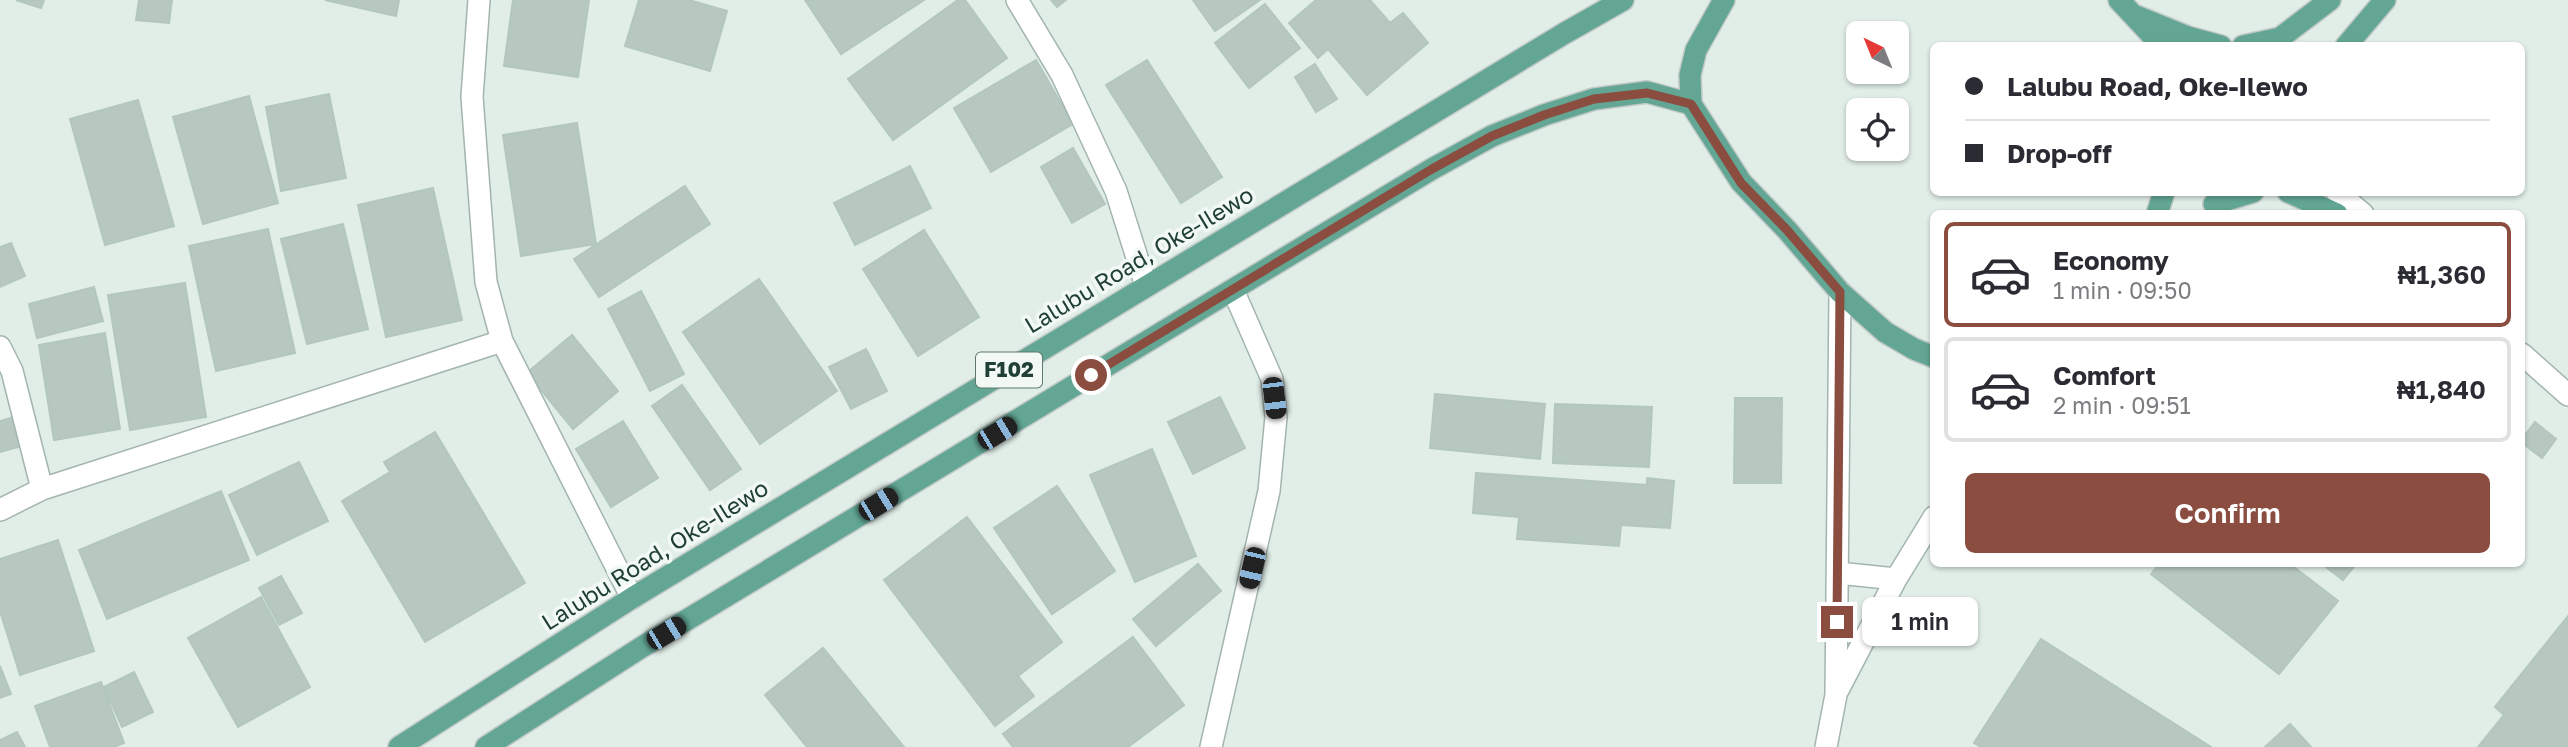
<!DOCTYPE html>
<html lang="en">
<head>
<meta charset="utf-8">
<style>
  body { margin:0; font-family:"Golos Text",sans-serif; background:#f7f7f7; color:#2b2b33; height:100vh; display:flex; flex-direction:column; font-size:26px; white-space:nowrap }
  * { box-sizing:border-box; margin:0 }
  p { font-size:23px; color:#7c7c81 }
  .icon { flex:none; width:38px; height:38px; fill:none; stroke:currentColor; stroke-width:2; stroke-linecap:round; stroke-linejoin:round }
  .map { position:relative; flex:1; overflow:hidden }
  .details { position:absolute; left:1930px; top:210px; width:595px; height:357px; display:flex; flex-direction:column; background:#fff; border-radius:10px; box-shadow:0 2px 5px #0004 }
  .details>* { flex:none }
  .banner { position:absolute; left:1930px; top:42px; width:595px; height:154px; border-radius:10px; box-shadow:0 2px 5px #0004; display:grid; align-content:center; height:154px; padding:0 35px; background:#fff }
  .needle { width:46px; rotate:317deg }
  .fabs { position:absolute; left:1846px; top:21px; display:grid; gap:14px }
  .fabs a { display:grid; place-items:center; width:63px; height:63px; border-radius:10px; background:#fff; box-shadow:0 2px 5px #0004; font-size:35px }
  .end { position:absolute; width:32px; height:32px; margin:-16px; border:9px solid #8a4d40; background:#fff; box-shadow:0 0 0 4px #fff }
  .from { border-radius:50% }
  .bubble { position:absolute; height:49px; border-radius:10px; background:#fff; box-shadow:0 2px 5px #0004; font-size:23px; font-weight:600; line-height:49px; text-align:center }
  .car { position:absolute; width:21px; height:42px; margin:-21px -10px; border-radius:9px; box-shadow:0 0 5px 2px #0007; background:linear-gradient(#222 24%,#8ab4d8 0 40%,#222 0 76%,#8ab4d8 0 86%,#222 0) }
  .banner b { display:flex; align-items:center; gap:24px; height:66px; font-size:26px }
  .banner b+b { border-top:2px solid #e1e1e2 }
  .banner i { width:18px; height:18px; background:#2b2b33 }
  ul { padding:12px 0 0; list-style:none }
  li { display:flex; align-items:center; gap:21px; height:105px; margin:0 14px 10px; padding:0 21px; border:4px solid #e1e1e2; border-radius:10px }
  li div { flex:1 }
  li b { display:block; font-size:26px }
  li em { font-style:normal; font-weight:600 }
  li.on { border-color:#8a4d40 }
  li>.icon { width:63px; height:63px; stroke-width:1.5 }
  .primary-button { display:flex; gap:14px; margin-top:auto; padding:14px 35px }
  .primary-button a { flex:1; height:80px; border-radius:10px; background:#8a4d40; color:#fff; font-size:28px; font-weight:600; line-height:80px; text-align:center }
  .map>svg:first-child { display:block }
  .building { fill:#b6c8c0; stroke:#b3c7be; stroke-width:2 }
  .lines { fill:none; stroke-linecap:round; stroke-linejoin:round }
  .minor-casing { stroke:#a3b5ae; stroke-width:24 }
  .major-casing { stroke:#c1c9c7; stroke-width:24 }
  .minor { stroke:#fff; stroke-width:21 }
  .major { stroke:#62a693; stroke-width:21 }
  .route { stroke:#8a4d40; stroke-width:9 }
  .labels { text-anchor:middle; stroke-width:7; stroke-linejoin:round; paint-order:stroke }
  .shield { fill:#f2f9f5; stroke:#5f776f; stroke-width:2 }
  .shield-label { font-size:21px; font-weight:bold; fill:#203f36 }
  .street-label { font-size:23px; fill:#203f36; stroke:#f2f9f5 }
</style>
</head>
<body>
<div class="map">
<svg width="2568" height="747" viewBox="0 0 2568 747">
  <rect width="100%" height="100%" fill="#e1ede7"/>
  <!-- building -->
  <path class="building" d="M16,0H44L41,8Z
    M139,0H172L169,23L136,20Z
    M325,0H399L396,16Z
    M513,0H589L578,77L504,66Z
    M639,0H689L727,11L710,71L625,46Z
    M805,0H924L841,54Z
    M958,0H965L1007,58L893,140L848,79Z
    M1051,0H1066L1057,7Z
    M1193,0H1260L1215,31Z
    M1316,0H1370L1390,23L1403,13L1428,43L1367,95L1328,49L1318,58L1289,23Z
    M1265,4L1300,48L1249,88L1215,43Z
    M1036,60L1073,124L991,172L954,108Z
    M1147,60L1222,177L1181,203L1106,85Z
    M1315,64L1337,99L1316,112L1295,77Z
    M329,94L346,178L281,191L266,107Z
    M249,96L278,203L203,224L173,117Z
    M138,100L174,226L105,245L70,119Z
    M577,123L596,244L521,256L503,135Z
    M1073,148L1105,204L1072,223L1041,167Z
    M910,166L931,208L855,245L834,203Z
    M685,186L710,224L599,297L574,259Z
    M433,188L462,320L386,337L358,205Z
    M343,224L368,329L307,344L281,239Z
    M268,229L295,353L216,371L189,246Z
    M924,230L979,317L918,356L863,269Z
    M11,243L25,276L0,287V247Z
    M759,279L837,391L760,444L683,332Z
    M185,283L206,417L130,430L108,295Z
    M94,287L103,321L37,338L29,304Z
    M641,291L684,374L650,391L608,309Z
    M105,333L120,429L54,440L39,345Z
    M572,335L618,391L573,429L527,373Z
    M866,349L887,391L851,409L829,367Z
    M682,385L741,469L710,490L652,406Z
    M1435,394L1545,404L1540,459L1430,448Z
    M1220,397L1245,448L1193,474L1168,422Z
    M1735,398H1782L1781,483H1734Z
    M1555,404L1652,407L1649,467L1553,463Z
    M14,417L22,446L0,452V421Z
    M623,421L658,478L611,507L576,449Z
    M2535,422L2556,439L2542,458L2522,443V439Z
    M435,432L525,583L425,642L342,501L390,472L384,462Z
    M1152,449L1196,556L1135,582L1090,475Z
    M299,462L328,521L257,555L229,495Z
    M1476,473L1647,485V478L1674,481L1670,528L1621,525L1619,546L1517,539L1519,517L1473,513Z
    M1057,486L1115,571L1052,614L994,528Z
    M221,491L249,560L107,619L79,550Z
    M967,517L1062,642L1018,676L1034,696L995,726L884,580Z
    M58,540L94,651L20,675L0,611V559Z
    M1198,564L1221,591L1156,646L1133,619Z
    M2159,564H2290L2338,601L2279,674L2151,574Z
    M2322,564H2356L2343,580Z
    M281,576L302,613L279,625L259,588Z
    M261,597L310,687L238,727L188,638Z
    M2568,616V747H2478L2504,715L2495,707Z
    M1133,637L1184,705L1128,747H1013L1003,734Z
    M2041,639L2211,747H1981L1974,743Z
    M823,648L904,747H807L765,695Z
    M0,666L11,694L0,698Z
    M134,672L153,712L122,727L104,687Z
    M101,682L124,743L114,747H50L35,706Z
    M2290,724L2311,747H2265Z
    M17,732L25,747H0V740Z"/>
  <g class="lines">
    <!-- minor casing -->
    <g class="minor-casing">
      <path id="minor" d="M479,0L472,97L486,282L502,341L632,598
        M1017,0L1062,75L1116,191L1146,286
        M2337,192L2363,214
        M0,347L12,371L42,489
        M2522,354L2568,395
        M0,510L42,489L502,341
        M1838,573L1896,579
        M1838,690L1896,579L1934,517
        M1211,747L1269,491L1276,417L1272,379L1233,290
        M1826,747L1836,695L1840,292"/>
    </g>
    <!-- major casing -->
    <g class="major-casing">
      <path id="major" d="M1724,0L1696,50L1690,75L1691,104L1741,182L1787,230L1840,292L1885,332L1914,349L1934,357
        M2119,0L2162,46
        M2136,16L2188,37L2221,46
        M2243,46L2280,38L2330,0
        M2346,46L2385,0
        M2288,192L2337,214
        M2214,204L2253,192
        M2157,214L2164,192
        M399,747L632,598L1565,33L1623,0
        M486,747L642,647L1432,169L1492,136L1544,115L1594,99L1647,92L1691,104"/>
    </g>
    <!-- minor -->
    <use href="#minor" class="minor"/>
    <!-- major -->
    <use href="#major" class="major"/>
  </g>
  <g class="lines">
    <!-- route -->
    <path class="route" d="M1091,375L1432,169L1492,136L1544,115L1594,99L1647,93L1691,104L1741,183L1787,230L1840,292L1837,622"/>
  </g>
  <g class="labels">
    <!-- shield labels -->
    <rect class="shield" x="976" y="352.5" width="66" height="35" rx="5"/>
    <g class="shield-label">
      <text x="1009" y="377">F102</text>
    </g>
    <!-- street labels -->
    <g class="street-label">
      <text transform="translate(1139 260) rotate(-31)" y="8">Lalubu Road, Oke-Ilewo</text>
      <text transform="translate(655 555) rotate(-32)" y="8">Lalubu Road, Oke-Ilewo</text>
    </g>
  </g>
</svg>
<div class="fabs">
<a><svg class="needle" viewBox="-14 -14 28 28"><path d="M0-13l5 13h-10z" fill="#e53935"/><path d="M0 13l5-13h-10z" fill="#7c7c81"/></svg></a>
<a><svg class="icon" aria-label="locate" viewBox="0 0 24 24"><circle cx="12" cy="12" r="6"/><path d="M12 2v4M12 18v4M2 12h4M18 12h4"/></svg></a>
</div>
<i class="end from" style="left:1091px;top:375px"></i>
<i class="end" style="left:1837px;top:622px"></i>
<div class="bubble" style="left:1862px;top:597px;width:116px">1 min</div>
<i class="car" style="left:1274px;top:398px;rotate:173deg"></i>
<i class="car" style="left:997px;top:433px;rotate:59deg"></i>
<i class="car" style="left:878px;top:504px;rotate:59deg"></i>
<i class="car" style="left:1252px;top:568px;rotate:193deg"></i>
<i class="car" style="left:666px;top:633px;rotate:59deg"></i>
<div class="banner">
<b><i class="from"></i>Lalubu Road, Oke-Ilewo</b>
<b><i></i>Drop-off</b>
</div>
<section class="details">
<ul>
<li class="on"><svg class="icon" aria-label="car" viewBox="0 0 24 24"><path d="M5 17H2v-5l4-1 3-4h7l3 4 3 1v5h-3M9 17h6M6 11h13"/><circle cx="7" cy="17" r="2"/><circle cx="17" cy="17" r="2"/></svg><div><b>Economy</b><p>1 min · 09:50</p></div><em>₦1,360</em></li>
<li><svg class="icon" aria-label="car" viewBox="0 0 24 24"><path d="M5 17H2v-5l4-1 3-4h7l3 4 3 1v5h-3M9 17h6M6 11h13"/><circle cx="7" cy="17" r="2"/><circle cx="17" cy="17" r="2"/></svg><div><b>Comfort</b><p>2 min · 09:51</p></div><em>₦1,840</em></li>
</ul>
<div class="primary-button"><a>Confirm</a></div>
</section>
</div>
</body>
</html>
